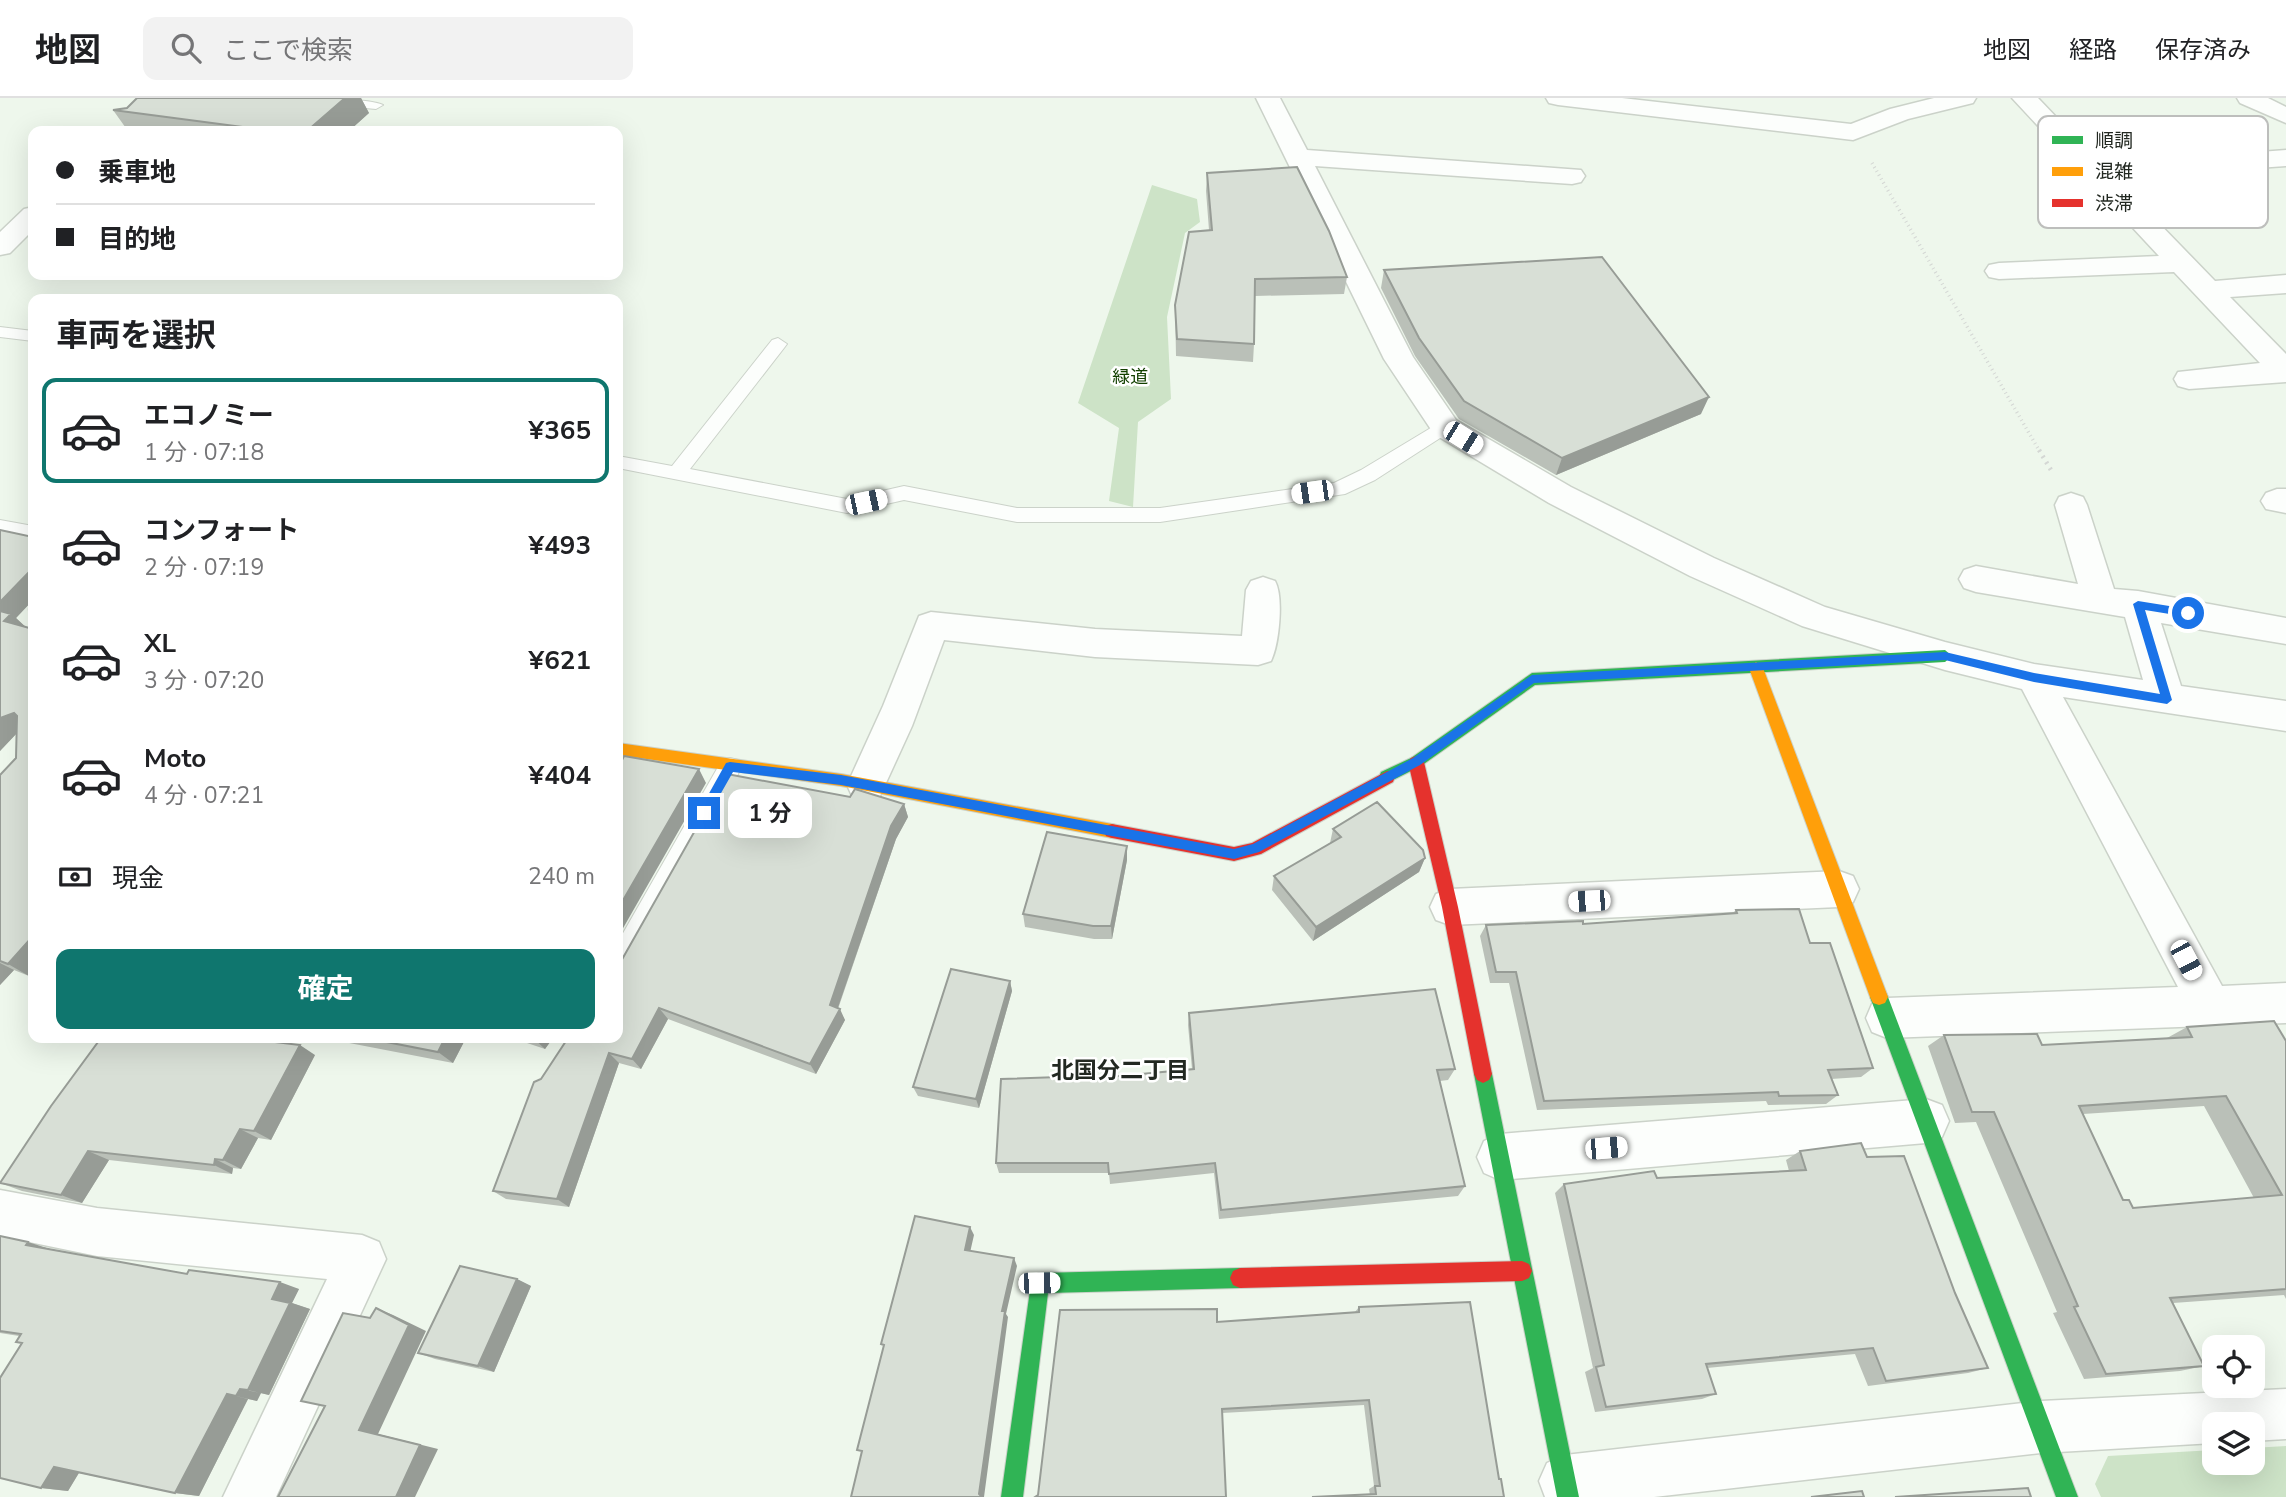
<!DOCTYPE html>
<html lang="ja">
<head>
<meta charset="utf-8">
<style>
  body { margin:0; font-family:"Nunito Sans","Noto Sans JP",sans-serif; background:#f2f2f2; color:#202124; height:100vh; display:flex; flex-direction:column; font-size:26px; white-space:nowrap }
  * { box-sizing:border-box; margin:0 }
  p { font-size:23px; color:#757577 }
  .icon { flex:none; width:38px; height:38px; fill:none; stroke:currentColor; stroke-width:2; stroke-linecap:round; stroke-linejoin:round }
  .map { position:relative; flex:1; overflow:hidden }
  .sheet { position:absolute; left:28px; top:196px; width:595px; height:749px; display:flex; flex-direction:column; background:#fff; border-radius:14px; box-shadow:0 7px 28px #0002 }
  .sheet>* { flex:none }
  .top-card { position:absolute; left:28px; top:28px; width:595px; height:154px; border-radius:14px; box-shadow:0 7px 28px #0002; display:grid; align-content:center; height:154px; padding:0 28px; background:#fff }
  .controls { position:absolute; left:2202px; top:1237px; display:grid; gap:14px }
  .controls a { display:grid; place-items:center; width:63px; height:63px; border-radius:14px; background:#fff; box-shadow:0 7px 28px #0002; font-size:35px }
  .end { position:absolute; width:32px; height:32px; margin:-16px; border:9px solid #1a73e8; background:#fff; box-shadow:0 0 0 4px #fff }
  .from { border-radius:50% }
  .bubble { position:absolute; height:49px; border-radius:14px; background:#fff; box-shadow:0 7px 28px #0002; font-size:23px; font-weight:700; line-height:49px; text-align:center }
  .car { position:absolute; width:21px; height:42px; margin:-21px -10px; border-radius:9px; box-shadow:0 0 5px 2px #0007; background:linear-gradient(#fff 24%,#345 0 40%,#fff 0 76%,#345 0 86%,#fff 0) }
  .top-card b { display:flex; align-items:center; gap:24px; height:66px; font-size:26px }
  .top-card b+b { border-top:2px solid #e0e0e0 }
  .top-card i { width:18px; height:18px; background:#202124 }
  ul { padding:0; list-style:none }
  li { display:flex; align-items:center; gap:21px; height:105px; margin:0 14px 10px; padding:0 14px; border:4px solid transparent; border-radius:14px }
  li div { flex:1 }
  li b { display:block; font-size:26px }
  li em { font-style:normal; font-weight:700 }
  li.active { border-color:#0f766e }
  li>.icon { width:63px; height:63px; stroke-width:1.5 }
  h2 { padding:0 28px; font-size:32px; line-height:84px }
  .pay { display:flex; align-items:center; gap:18px; height:77px; padding:0 28px; font-size:26px }
  .pay p { margin-inline-start:auto }
  .button { display:flex; gap:14px; margin-top:auto; padding:14px 28px }
  .button a { flex:1; height:80px; border-radius:14px; background:#0f766e; color:#fff; font-size:28px; font-weight:700; line-height:80px; text-align:center }
  header { display:flex; align-items:center; gap:42px; box-sizing:border-box; height:98px; padding:0 35px; background:#fff; border-bottom:2px solid #e0e0e0 }
  header strong { font-size:33px }
  nav { display:flex; gap:38px; margin-inline-start:auto; font-size:24px }
  .search { width:490px; height:63px; background:#f2f2f2; display:flex; align-items:center; gap:18px; box-sizing:border-box; padding:0 24px; border-radius:14px; color:#757577; font-size:26px }
  .map>svg:first-child { display:block }
  .green { fill:#cde3c7 }
  .lines { fill:none; stroke-linecap:round; stroke-linejoin:round }
  .lane-casing { stroke:#cbd2c9; stroke-width:2 }
  .street-casing { stroke:#cbd2c9; stroke-width:3 }
  .fast-casing { stroke:#cbd2c9; stroke-width:2 }
  .slow-casing { stroke:#cbd2c9; stroke-width:2 }
  .jam-casing { stroke:#cbd2c9; stroke-width:2 }
  .path-far1 { stroke:#d4d7d4; stroke-width:3.5; stroke-dasharray:1 3.5; stroke-linecap:butt }
  .path { stroke:#d4d7d4; stroke-width:4.5; stroke-dasharray:2 5; stroke-linecap:butt }
  .lane { fill:#fcfefc; fill-rule:evenodd }
  .street { fill:#fcfefc; fill-rule:evenodd }
  .fast { fill:#30b455; fill-rule:evenodd }
  .slow { fill:#ff9f0a; fill-rule:evenodd }
  .jam { fill:#e5322d; fill-rule:evenodd }
  .wall { fill:#bac0b8; fill-rule:evenodd }
  .shaded-wall { fill:#979c96 }
  .building { fill:#d8dfd6; stroke:#979c96; stroke-width:2; fill-rule:evenodd }
  .route { fill:#1a73e8 }
  .labels { text-anchor:middle; stroke-width:5; stroke-linejoin:round; paint-order:stroke }
  .far-park-label { font-size:18px; fill:#124000; stroke:#fff }
  .neighbourhood-label { font-size:23px; font-weight:bold; fill:#222821; stroke:#fff }
  .key { fill:#fff; stroke:#bdbebc; stroke-width:2 }
  .key-label { font-size:19px; fill:#222821 }
</style>
</head>
<body>
<header>
<strong>地図</strong>
<div class="search"><svg class="icon" aria-label="search" viewBox="0 0 24 24"><circle cx="10" cy="10" r="6"/><path d="M15 15l6 6"/></svg>ここで検索</div>
<nav><a>地図</a><a>経路</a><a>保存済み</a></nav>
</header>
<div class="map">
<svg width="2286" height="1399" viewBox="0 0 2286 1399">
  <rect width="100%" height="100%" fill="#eef7ec"/>
  <!-- green -->
  <path class="green" d="M1152,87L1197,101L1200,124L1185,135L1167,219L1171,301L1138,324L1133,409L1109,403L1119,330L1078,305Z
    M2286,1348V1399H2101L2095,1386L2108,1358L2214,1352V1365H2252V1350Z"/>
  <g class="lines">
    <!-- lane casing -->
    <g class="lane-casing">
      <path id="lane" d="M291,0C311,0 369,0 383,7L376,11L298,4Z
        M0,229L33,233V243L0,239Z
        M778,240L787,246L784,250L690,371L847,401L904,388L1017,410H1160L1334,385L1361,372L1439,325H1451L1454,329L1451,333L1375,382L1345,396L1160,424H1017L904,402L847,415L618,370V358L672,368L772,242Z
        M0,422L33,428V442L0,436Z
        M730,660L738,662L741,669L738,676L627,875L618,878V844L722,662Z"/>
    </g>
    <!-- street casing -->
    <g class="street-casing">
      <path id="street" d="M1256,0H1280L1307,52L1581,72L1585,78L1581,84L1572,86L1315,68L1413,259L1456,322L1571,389L1714,460L1825,509L1945,544L2034,566L2143,582L2125,519L1976,494L1964,490L1959,481L1964,472L1976,468L2078,486L2055,407L2059,399L2071,395L2083,399L2087,407L2114,491L2138,493L2286,520V546L2161,525L2181,588L2286,603V633L2063,599L2222,888L2286,885V925L1887,940L1872,934L1866,920L1872,906L1887,900L2178,889L2022,591L1945,572L1802,528L1690,478L1549,405L1434,336L1384,261Z
        M1546,0H1622L1851,26L1890,11L1934,0H1976L1973,5L1908,21L1853,42L1558,7L1549,5Z
        M2012,0H2038L2101,66L2286,52V68L2115,80L2215,183L2286,177V195L2230,199L2286,256V284L2189,291L2178,288L2174,281L2178,274L2260,265L2174,174L1999,181L1989,179L1985,173L1989,167L1999,165L2159,158Z
        M2237,0H2268L2286,9V25L2240,5Z
        M33,109V132L10,155L0,157V134L24,111Z
        M2277,391H2286V415L2266,411L2261,403L2266,395Z
        M1263,479L1275,483C1284,499 1279,547 1271,563L1258,567L1095,559L944,542L912,628L880,698L866,703L852,698L847,687L883,608L919,518L931,514L1095,531L1242,538L1246,492L1251,483Z
        M1839,773L1853,778L1859,791L1853,804L1839,809L1450,827L1436,822L1430,809L1436,796L1450,791Z
        M1926,1001L1942,1007L1949,1023L1942,1039L1926,1045L1500,1082L1484,1075L1477,1059L1484,1043L1500,1036Z
        M0,1092L97,1110L362,1137L379,1144L386,1161L276,1399H223L327,1181L97,1158L0,1138Z
        M2286,1291V1341L2252,1343V1326H2214V1345L2041,1355L1654,1399H1545L1539,1383L1547,1365L1565,1357L2041,1303Z"/>
    </g>
    <!-- fast casing -->
    <g class="fast-casing">
      <path id="fast" d="M1945,552L1952,558L1945,564L1535,587L1421,668L1387,685L1381,684L1379,679L1381,674L1411,660L1532,575Z
        M1879,891L1885,893L1888,899L2078,1399H2056L1870,899L1873,893Z
        M1483,967L1489,970L1492,976L1579,1399H1557L1474,976L1477,970Z
        M1240,1170L1247,1173L1250,1180L1247,1187L1240,1190L1048,1195L1023,1399H1001L1032,1178L1039,1175Z"/>
    </g>
    <!-- slow casing -->
    <g class="slow-casing">
      <path id="slow" d="M1756,564L1763,570L1888,899L1885,905L1879,907L1873,905L1870,899L1749,570Z
        M618,645L841,676L1112,726L1118,728L1120,733L1118,738L1112,740L841,688L618,657Z"/>
    </g>
    <!-- jam casing -->
    <g class="jam-casing">
      <path id="jam" d="M1416,658L1421,660L1424,664L1458,809L1492,976L1489,982L1483,985L1477,982L1474,976L1442,809L1408,664L1411,660Z
        M1387,673L1393,674L1395,679L1393,684L1261,756L1234,763L1112,740L1106,738L1104,733L1106,728L1112,726L1234,749L1252,745Z
        M1522,1163L1529,1166L1532,1173L1529,1180L1522,1183L1240,1190L1233,1187L1230,1180L1233,1173L1240,1170Z"/>
    </g>
    <!-- path-far1 -->
    <path class="path-far1" d="M1872,65L2040,354"/>
    <!-- path -->
    <path class="path" d="M2039,352L2051,372
      M21,509L33,511"/>
    <!-- lane -->
    <use href="#lane" class="lane"/>
    <!-- street -->
    <use href="#street" class="street"/>
    <!-- fast -->
    <use href="#fast" class="fast"/>
    <!-- slow -->
    <use href="#slow" class="slow"/>
    <!-- jam -->
    <use href="#jam" class="jam"/>
  </g>
  <!-- wall -->
  <path class="wall" d="M137,0H361L369,15L349,33H128L113,12L127,10Z
    M1207,75L1347,179L1344,196L1255,198L1254,246L1253,264L1176,258L1175,207L1209,132L1206,93Z
    M1384,172L1701,316L1556,377L1459,321L1415,258L1381,190Z
    M0,432L33,439V502L16,520L25,529L33,531V873L29,878L14,872L0,887V677L16,660L17,635L0,653Z
    M850,699L904,706L908,719L896,741L838,911L845,922L816,976L668,921L641,971L619,965L569,1109L506,1101L493,1093L541,981L620,865Z
    M1333,731L1425,760L1419,774L1313,843L1272,792L1274,778L1330,745Z
    M1127,762L1112,841H1094L1025,829L1023,816Z
    M1736,812L1810,845L1873,970L1861,979L1831,981L1838,997L1826,1006L1768,1007L1766,1003L1537,1012L1509,885H1490L1480,838L1486,827L1583,826L1732,816Z
    M1010,883L1012,893L979,1010L918,998L913,989Z
    M1189,915L1455,971L1448,982L1440,983L1465,1088L1458,1098L1219,1121L1214,1075L1110,1086L1109,1075H999L996,1065L1088,981L1192,971L1188,927Z
    M2187,929L2286,943V1201L2284,1197L2173,1205L2204,1268L2180,1273L2084,1281L2053,1215L2057,1214L1976,1024L1955,1025L1928,948L1944,937L2042,947L2167,940ZM2204,1008L2254,1100L2133,1110L2123,1102L2083,1016Z
    M338,940H466L453,965L344,944Z
    M512,940H553L545,951Z
    M315,957L271,1042L258,1040L241,1071L233,1070L232,1076L109,1062L82,1105L22,1093L0,1085Z
    M1800,1053L1867,1059L1955,1195L1988,1270L1968,1275L1868,1288L1855,1256L1707,1270L1716,1296L1702,1301L1595,1314L1585,1274L1593,1270L1555,1095L1564,1086L1789,1073L1786,1062Z
    M0,1138L53,1152L187,1176L299,1191L292,1205L310,1211L269,1297L261,1295L257,1303L248,1301L199,1398L175,1395L79,1375L68,1393L41,1390L22,1246L19,1238L0,1235Z
    M517,1181L531,1188L494,1274L435,1261L418,1255Z
    M1359,1209L1499,1381L1370,1397L1369,1391L1374,1388L1364,1307L1222,1315L1217,1224L1355,1214Z"/>
  <!-- shaded-wall -->
  <path class="shaded-wall" d="M345,0H361L369,15L349,33H307Z
    M1709,299L1701,316L1556,377L1562,360Z
    M33,470V502L16,520L28,531L4,523L0,517V504Z
    M14,615L32,629L18,634L0,653V620Z
    M699,671L706,685L618,839V811Z
    M904,706L908,719L896,741L835,918L830,907L891,728Z
    M1127,748V762L1112,841L1111,828Z
    M1425,760L1419,774L1313,843L1316,829Z
    M33,838V873L29,878L8,866Z
    M0,865L14,872L0,887Z
    M1010,883L1012,893L979,1010L976,1001Z
    M659,910L668,921L641,971L632,961Z
    M840,911L845,922L816,976L810,966Z
    M445,940H466L453,965L438,954Z
    M533,940H553L545,951Z
    M300,947L315,957L271,1042L254,1033Z
    M609,955L619,965L569,1109L557,1101Z
    M240,1031L258,1040L241,1071L223,1062Z
    M88,1053L109,1062L82,1105L61,1097Z
    M215,1061L233,1070L232,1076L214,1067Z
    M970,1129L974,1137L969,1159L965,1152Z
    M28,1144L53,1152L26,1147Z
    M1014,1160L1017,1168L1006,1216L1008,1219L984,1399H982L979,1396L1002,1213Z
    M517,1181L531,1188L494,1274L478,1268Z
    M280,1184L299,1191L292,1205L310,1211L269,1297L248,1292L272,1201Z
    M376,1210L393,1217L426,1233L378,1336L438,1351L415,1399H396L359,1332Z
    M240,1291L261,1295L257,1303L236,1298Z
    M227,1296L248,1301L199,1398L175,1395Z
    M54,1369L80,1373L68,1393L41,1390Z"/>
  <!-- building -->
  <path class="building" d="M137,0H345L307,33H274L113,12L127,10Z
    M1297,69L1329,133L1347,179L1255,181L1254,246L1177,241L1175,207L1189,134L1212,132L1207,75Z
    M1602,159L1709,299L1562,360L1464,303L1419,240L1384,172Z
    M0,432L33,439V470L0,504Z
    M0,513L11,516L4,523L33,531V838L8,866L0,863V677L16,660L17,618L14,615L0,620Z
    M624,658L699,671L618,811V661L622,662Z
    M727,676L850,699L855,691L904,706L891,728L830,907L840,911L810,966L659,910L632,961L609,955L557,1101L493,1093L534,984L541,981L568,940H618V866L620,865Z
    M1377,704L1423,752L1425,760L1316,829L1274,778L1341,739L1333,731Z
    M1047,734L1127,748L1111,828H1093L1023,816Z
    M1799,811L1810,845H1830L1873,970L1828,972L1838,997L1779,998L1778,994L1544,1003L1516,874H1496L1486,827L1583,823V826L1737,815L1736,812Z
    M951,871L1010,883L976,1001L913,989Z
    M1435,891L1455,971L1437,972L1465,1088L1221,1112L1215,1065L1109,1076L1108,1065H996L1001,981L1088,978V981L1194,971L1189,915Z
    M2274,923L2286,943V1191L2170,1200L2204,1268L2106,1276L2074,1209L2078,1208L1994,1014H1972L1944,937L2037,936L2042,947L2192,939L2187,929ZM2226,998L2282,1097L2133,1110L2129,1102H2123L2079,1008Z
    M101,940H242L300,947L254,1033L240,1031L223,1062L215,1061L214,1067L88,1053L61,1097L0,1085L51,1008Z
    M366,940H445L438,954Z
    M1861,1045L1867,1059L1904,1058L1955,1195L1988,1270L1886,1283L1873,1250L1706,1266L1716,1296L1606,1309L1596,1269L1604,1267L1564,1086L1654,1073L1657,1080L1806,1072L1800,1053Z
    M915,1118L970,1129L965,1152L1014,1160L1002,1213H1005L979,1396L982,1399H851L862,1353L857,1352L884,1247L881,1246Z
    M0,1138L28,1144L26,1147L187,1176L189,1172L280,1184L272,1201L290,1205L248,1292L240,1291L236,1298L227,1296L175,1395L54,1369L41,1390L0,1380V1280L22,1245L16,1244L21,1236L0,1233Z
    M460,1168L517,1181L478,1268L418,1255Z
    M1470,1204L1499,1381H1501L1504,1399H1312L1376,1396L1375,1388H1380L1369,1302L1222,1311L1226,1399H1035L1038,1397L1060,1212L1217,1211V1224L1359,1214V1209Z
    M376,1210L409,1227L359,1332L420,1347L396,1399H278L325,1308L301,1303L343,1215L370,1220Z
    M2028,1390L2031,1399H1895Z
    M1862,1393L1864,1399H1811Z"/>
  <!-- route -->
  <path class="route" d="M2138,503L2188,511L2193,515L2188,519L2145,512L2172,602L2167,606L2034,584L1945,562L1534,585L1420,667L1259,754L1234,761L841,687L733,674L708,718H700L698,715L726,665L730,664L841,677L1234,751L1253,746L1413,660L1532,577L1945,554L2034,575L2160,596L2133,506Z"/>
  <g class="labels">
    <!-- far-park labels -->
    <g class="far-park-label">
      <text x="1130" y="285">緑道</text>
    </g>
    <!-- neighbourhood labels -->
    <g class="neighbourhood-label">
      <text x="1120" y="980">北国分二丁目</text>
    </g>
  </g>
  <!-- legend -->
  <rect x="2038" y="18" width="230" height="112" rx="10" class="key"/>
  <rect x="2052" y="38" width="31" height="8" fill="#30b455"/>
  <rect x="2052" y="69" width="31" height="9" fill="#ff9f0a"/>
  <rect x="2052" y="101" width="31" height="8" fill="#e5322d"/>
  <g class="key-label">
    <text x="2095" y="49">順調</text>
    <text x="2095" y="80">混雑</text>
    <text x="2095" y="112">渋滞</text>
  </g>
</svg>
<div class="controls">
<a><svg class="icon" aria-label="locate" viewBox="0 0 24 24"><circle cx="12" cy="12" r="6"/><path d="M12 2v4M12 18v4M2 12h4M18 12h4"/></svg></a>
<a><svg class="icon" aria-label="layers" viewBox="0 0 24 24"><path d="M12 4l9 5-9 5-9-5zM3 14l9 5 9-5"/></svg></a>
</div>
<i class="end from" style="left:2188px;top:515px"></i>
<i class="end" style="left:704px;top:715px"></i>
<div class="bubble" style="left:728px;top:691px;width:84px">1 分</div>
<i class="car" style="left:1463px;top:340px;rotate:122deg"></i>
<i class="car" style="left:1312px;top:394px;rotate:262deg"></i>
<i class="car" style="left:866px;top:404px;rotate:78deg"></i>
<i class="car" style="left:1589px;top:803px;rotate:267deg"></i>
<i class="car" style="left:2186px;top:862px;rotate:152deg"></i>
<i class="car" style="left:1606px;top:1050px;rotate:85deg"></i>
<i class="car" style="left:1039px;top:1185px;rotate:89deg"></i>
<div class="top-card">
<b><i class="from"></i>乗車地</b>
<b><i></i>目的地</b>
</div>
<section class="sheet">
<h2>車両を選択</h2>
<ul>
<li class="active"><svg class="icon" aria-label="car" viewBox="0 0 24 24"><path d="M5 17H2v-5l4-1 3-4h7l3 4 3 1v5h-3M9 17h6M6 11h13"/><circle cx="7" cy="17" r="2"/><circle cx="17" cy="17" r="2"/></svg><div><b>エコノミー</b><p>1 分 · 07:18</p></div><em>¥365</em></li>
<li><svg class="icon" aria-label="car" viewBox="0 0 24 24"><path d="M5 17H2v-5l4-1 3-4h7l3 4 3 1v5h-3M9 17h6M6 11h13"/><circle cx="7" cy="17" r="2"/><circle cx="17" cy="17" r="2"/></svg><div><b>コンフォート</b><p>2 分 · 07:19</p></div><em>¥493</em></li>
<li><svg class="icon" aria-label="car" viewBox="0 0 24 24"><path d="M5 17H2v-5l4-1 3-4h7l3 4 3 1v5h-3M9 17h6M6 11h13"/><circle cx="7" cy="17" r="2"/><circle cx="17" cy="17" r="2"/></svg><div><b>XL</b><p>3 分 · 07:20</p></div><em>¥621</em></li>
<li><svg class="icon" aria-label="car" viewBox="0 0 24 24"><path d="M5 17H2v-5l4-1 3-4h7l3 4 3 1v5h-3M9 17h6M6 11h13"/><circle cx="7" cy="17" r="2"/><circle cx="17" cy="17" r="2"/></svg><div><b>Moto</b><p>4 分 · 07:21</p></div><em>¥404</em></li>
</ul>
<div class="pay"><svg class="icon" aria-label="cash" viewBox="0 0 24 24"><path d="M3 7h18v10H3z"/><circle cx="12" cy="12" r="2"/></svg>現金<p>240 m</p></div>
<div class="button"><a>確定</a></div>
</section>
</div>
</body>
</html>
